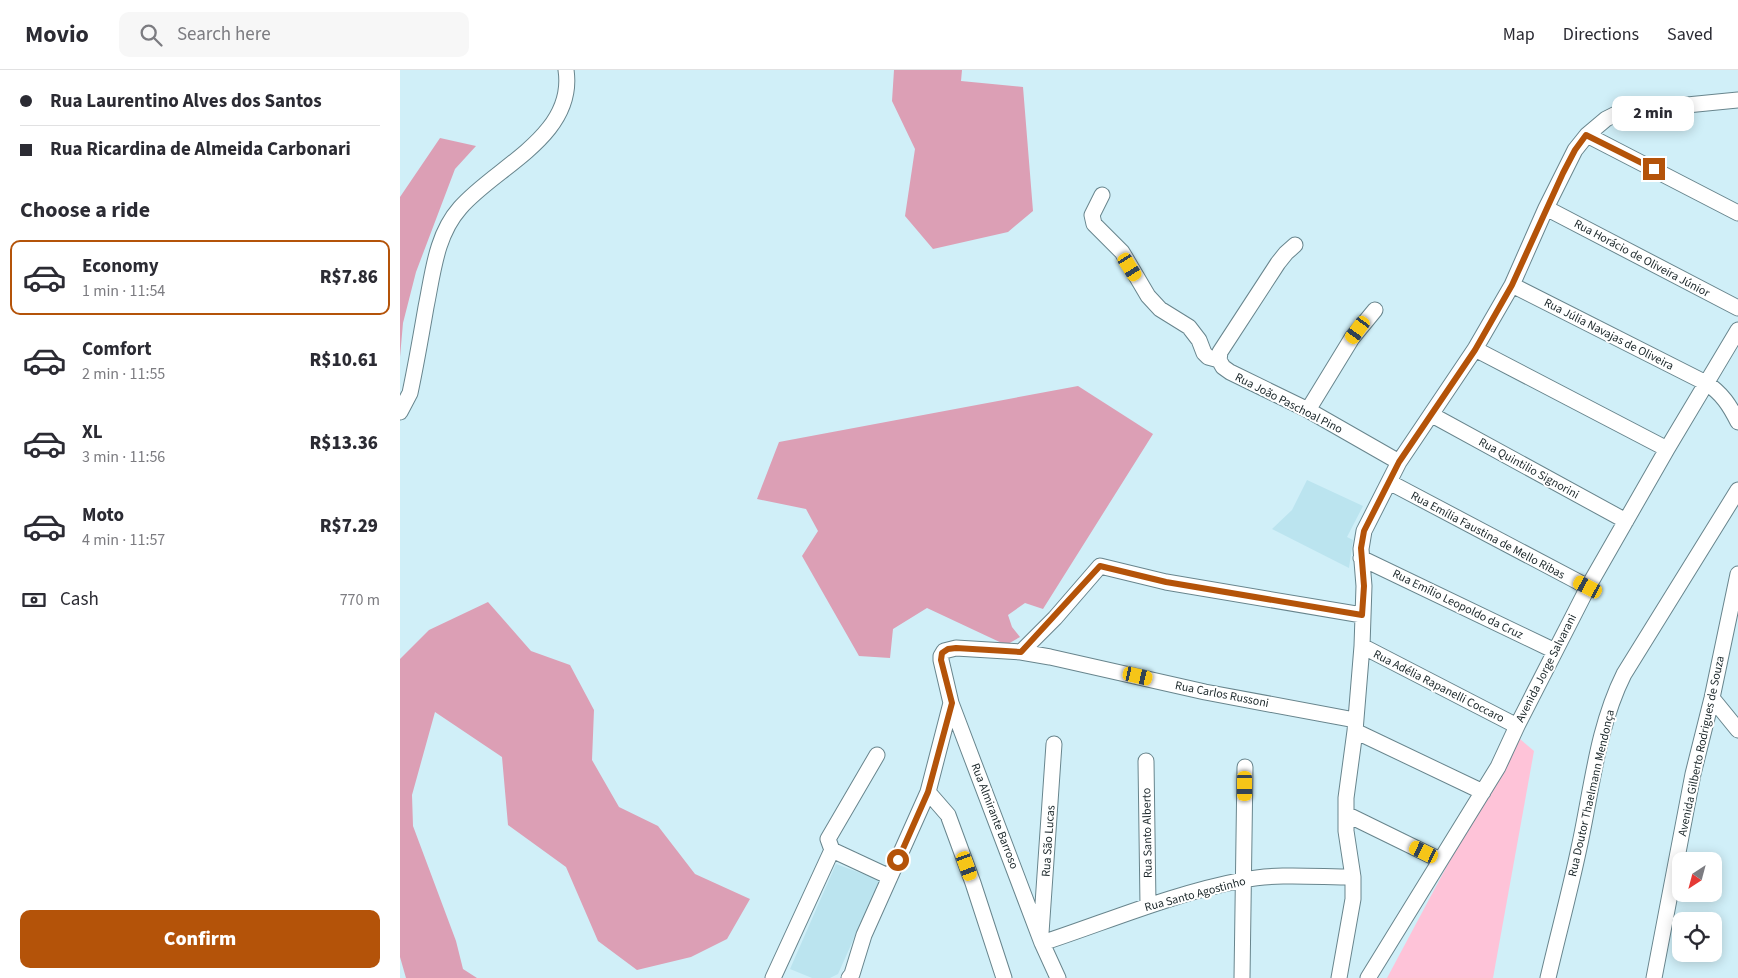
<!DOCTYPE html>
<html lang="en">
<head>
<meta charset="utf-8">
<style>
  body { margin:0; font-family:"Source Sans 3",sans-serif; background:#f7f7f7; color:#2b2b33; height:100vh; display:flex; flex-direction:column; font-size:19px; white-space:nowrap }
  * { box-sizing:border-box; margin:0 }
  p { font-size:16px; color:#7c7c81 }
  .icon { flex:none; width:28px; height:28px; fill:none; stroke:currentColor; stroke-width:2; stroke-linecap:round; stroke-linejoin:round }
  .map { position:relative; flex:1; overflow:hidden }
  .sheet { display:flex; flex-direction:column; background:#fff; width:400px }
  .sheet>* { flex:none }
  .guide { display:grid; align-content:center; height:110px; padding:0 20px; background:#fff }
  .needle { width:32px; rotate:216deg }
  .tools { position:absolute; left:1272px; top:782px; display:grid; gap:10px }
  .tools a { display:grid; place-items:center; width:50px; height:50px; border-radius:10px; background:#fff; box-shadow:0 2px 12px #0003; font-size:25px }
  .end { position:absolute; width:22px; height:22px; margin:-11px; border:6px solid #b45309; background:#fff; box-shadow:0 0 0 2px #fff }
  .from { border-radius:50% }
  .bubble { position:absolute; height:35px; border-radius:10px; background:#fff; box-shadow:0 2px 12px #0003; font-size:16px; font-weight:800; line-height:35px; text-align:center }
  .car { position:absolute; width:15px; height:30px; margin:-15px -8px; border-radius:6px; box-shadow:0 0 4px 1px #0007; background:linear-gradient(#f5c518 24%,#345 0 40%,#f5c518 0 76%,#345 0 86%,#f5c518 0) }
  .guide b { display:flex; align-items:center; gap:18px; height:48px; font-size:19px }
  .guide b+b { border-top:1px solid #e1e1e2 }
  .guide i { width:12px; height:12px; background:#2b2b33 }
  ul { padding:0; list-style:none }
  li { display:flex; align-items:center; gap:15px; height:75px; margin:0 10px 8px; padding:0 10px; border:2px solid transparent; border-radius:10px }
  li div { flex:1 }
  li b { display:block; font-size:19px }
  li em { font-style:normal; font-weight:800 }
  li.selected { border-color:#b45309 }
  li>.icon { width:45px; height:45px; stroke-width:1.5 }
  h2 { padding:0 20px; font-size:22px; line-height:60px }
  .pay { display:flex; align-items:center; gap:12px; height:55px; padding:0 20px; font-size:19px }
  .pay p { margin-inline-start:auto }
  .primary-button { display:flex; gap:10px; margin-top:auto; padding:10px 20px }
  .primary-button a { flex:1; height:58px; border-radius:10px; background:#b45309; color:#fff; font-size:20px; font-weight:800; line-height:58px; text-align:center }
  header { display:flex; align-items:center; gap:30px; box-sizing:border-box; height:70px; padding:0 25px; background:#fff; border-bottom:1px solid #e1e1e2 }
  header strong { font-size:24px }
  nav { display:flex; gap:28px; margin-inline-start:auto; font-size:18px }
  .search { width:350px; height:45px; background:#f7f7f7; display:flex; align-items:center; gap:12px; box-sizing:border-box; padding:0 18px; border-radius:10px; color:#7c7c81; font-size:19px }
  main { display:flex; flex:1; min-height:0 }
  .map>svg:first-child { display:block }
  .built { fill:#bbe4ef }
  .green { fill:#fec3d8 }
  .forest { fill:#dc9fb5 }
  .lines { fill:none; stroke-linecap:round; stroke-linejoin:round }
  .minor-casing { stroke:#68858d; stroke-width:17 }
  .minor { stroke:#fff; stroke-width:15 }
  .route { stroke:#b45309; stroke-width:6 }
  .labels { text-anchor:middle; stroke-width:4; stroke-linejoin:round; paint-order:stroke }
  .street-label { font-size:12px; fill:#1a2629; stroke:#fff }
</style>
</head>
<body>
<header>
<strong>Movio</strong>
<div class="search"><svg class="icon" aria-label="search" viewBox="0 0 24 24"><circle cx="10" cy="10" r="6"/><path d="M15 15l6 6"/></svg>Search here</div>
<nav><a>Map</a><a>Directions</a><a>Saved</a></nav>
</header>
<main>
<section class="sheet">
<div class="guide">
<b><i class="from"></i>Rua Laurentino Alves dos Santos</b>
<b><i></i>Rua Ricardina de Almeida Carbonari</b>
</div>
<h2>Choose a ride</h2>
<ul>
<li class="selected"><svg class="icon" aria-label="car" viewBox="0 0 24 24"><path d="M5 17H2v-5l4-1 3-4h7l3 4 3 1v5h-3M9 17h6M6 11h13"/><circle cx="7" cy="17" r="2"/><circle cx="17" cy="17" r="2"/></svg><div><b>Economy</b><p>1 min · 11:54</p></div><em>R$7.86</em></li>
<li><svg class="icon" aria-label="car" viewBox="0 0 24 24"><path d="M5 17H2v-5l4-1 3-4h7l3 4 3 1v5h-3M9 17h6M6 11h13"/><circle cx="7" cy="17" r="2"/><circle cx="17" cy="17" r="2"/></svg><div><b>Comfort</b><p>2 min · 11:55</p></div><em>R$10.61</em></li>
<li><svg class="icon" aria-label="car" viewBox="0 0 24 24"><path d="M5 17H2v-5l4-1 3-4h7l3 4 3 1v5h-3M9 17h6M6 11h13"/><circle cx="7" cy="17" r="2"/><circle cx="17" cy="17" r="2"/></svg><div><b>XL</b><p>3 min · 11:56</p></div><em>R$13.36</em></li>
<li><svg class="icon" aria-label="car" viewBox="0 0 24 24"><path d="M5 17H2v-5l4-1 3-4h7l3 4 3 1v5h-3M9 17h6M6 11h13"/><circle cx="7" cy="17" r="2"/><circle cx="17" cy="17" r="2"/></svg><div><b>Moto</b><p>4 min · 11:57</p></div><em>R$7.29</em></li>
</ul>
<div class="pay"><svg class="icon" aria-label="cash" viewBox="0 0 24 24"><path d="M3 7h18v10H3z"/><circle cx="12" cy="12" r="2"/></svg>Cash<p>770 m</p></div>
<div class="primary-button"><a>Confirm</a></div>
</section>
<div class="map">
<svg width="1338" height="908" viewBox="0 0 1338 908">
  <rect width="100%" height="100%" fill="#d0eff8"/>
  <!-- built -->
  <path class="built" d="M907,410L963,436L947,467L953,470L949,498L872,459L892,440Z
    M436,794L480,810L438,904L430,908H412L390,899Z"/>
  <!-- green -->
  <path class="green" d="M1120,669L1134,681L1093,908H987L1048,794Z"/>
  <!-- forest -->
  <path class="forest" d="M494,0H562L561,11L623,17L633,141L608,162L533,179L505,146L515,79L492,31Z
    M40,68L76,76L55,99L16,202L3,253L0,287V127Z
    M678,316L753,364L643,539L625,533L608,545L612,557L620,567L606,575L527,538L493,559L490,588L459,586L402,486L418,461L406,439L357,429L379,372Z
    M88,532L131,581L170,595L194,640L192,690L219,737L258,756L295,804L350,829L327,869L291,887L237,900L198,871L166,797L108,755L102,687L35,642L12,725L13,756L56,871L63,899L77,908H6L0,887V589L29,560Z"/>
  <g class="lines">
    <!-- minor casing -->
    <g class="minor-casing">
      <path id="minor" d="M1187,65L1338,143
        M702,125L692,145L694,154L722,182L748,226L760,239L789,257L799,270L804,283L808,287L819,290
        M1146,138L1338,238
        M1112,215L1306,313C1322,323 1330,336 1338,352
        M1075,279L1267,379
        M819,290L823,297L830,302L908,340L999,392
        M819,290L820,282L878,193L886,183L895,175
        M908,340L952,268L975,240
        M0,342L10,323C16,295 21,266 26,237C33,203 36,165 60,138C95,97 176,66 166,0
        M1032,345L1226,451
        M989,412L1188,517
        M961,488L1155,581
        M962,576L1117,656
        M621,582L655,548L700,496L766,512L962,545
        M1312,628L1338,660
        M955,661L1083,722
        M746,691L748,835
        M528,722L548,745L573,813L604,908
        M946,744L1040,790
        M432,780L490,807
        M641,863L654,674
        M642,873C709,851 774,823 843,810C878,803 917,807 953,807
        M373,908L432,780L428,769L477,685
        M449,908L452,904L464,865L528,722L551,633
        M658,908L642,873L551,633L541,590V586L544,581L556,578L621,582L650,587L805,622L955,650
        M842,908L845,697
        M939,908L953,829V807L946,761V728L955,661L962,576L964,516L961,479L964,461L999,392L1075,279L1112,215L1146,138L1175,80L1187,65L1206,49L1216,44L1226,41L1338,30
        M968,908L1098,697L1117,656L1188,517L1267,379L1338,260
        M1148,908C1158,865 1170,821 1179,778C1192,719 1197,658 1224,604L1338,420
        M1254,908L1293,704L1312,628L1338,504"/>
    </g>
    <!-- minor -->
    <use href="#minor" class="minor"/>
  </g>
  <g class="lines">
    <!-- route -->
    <path class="route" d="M498,790L528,722L552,633L541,590L542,583L548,579L556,578L621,582L700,496L766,512L962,545L964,516L961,478L964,461L999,392L1075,280L1112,215L1163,103L1175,80L1186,65L1254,99"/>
  </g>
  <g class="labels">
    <!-- street labels -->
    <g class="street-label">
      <text transform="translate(1242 188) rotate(28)" y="4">Rua Horácio de Oliveira Júnior</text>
      <text transform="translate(1209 264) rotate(27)" y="4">Rua Júlia Navajas de Oliveira</text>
      <text transform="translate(889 333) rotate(27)" y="4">Rua João Paschoal Pino</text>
      <text transform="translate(1129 398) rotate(29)" y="4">Rua Quintilio Signorini</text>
      <text transform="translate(1088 465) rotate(28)" y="4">Rua Emília Faustina de Mello Ribas</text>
      <text transform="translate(1058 534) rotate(26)" y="4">Rua Emílio Leopoldo da Cruz</text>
      <text transform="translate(1146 598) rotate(-63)" y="4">Avenida Jorge Salvarani</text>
      <text transform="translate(1039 616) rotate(27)" y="4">Rua Adélia Rapanelli Coccaro</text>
      <text transform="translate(822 624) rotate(11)" y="4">Rua Carlos Russoni</text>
      <text transform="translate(1301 676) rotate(-78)" y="4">Avenida Gilberto Rodrigues de Souza</text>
      <text transform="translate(1191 723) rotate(-77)" y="4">Rua Doutor Thaelmann Mendonça</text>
      <text transform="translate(595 746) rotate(69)" y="4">Rua Almirante Barroso</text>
      <text transform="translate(747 763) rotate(-91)" y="4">Rua Santo Alberto</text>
      <text transform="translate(648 771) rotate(-86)" y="4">Rua São Lucas</text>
      <text transform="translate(795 824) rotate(-15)" y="4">Rua Santo Agostinho</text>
    </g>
  </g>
</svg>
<div class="tools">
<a><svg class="needle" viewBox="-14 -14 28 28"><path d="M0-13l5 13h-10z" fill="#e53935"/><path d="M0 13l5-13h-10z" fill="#7c7c81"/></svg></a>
<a><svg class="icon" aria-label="locate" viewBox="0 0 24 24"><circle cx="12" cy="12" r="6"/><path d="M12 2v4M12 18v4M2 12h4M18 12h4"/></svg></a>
</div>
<i class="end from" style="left:498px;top:790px"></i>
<i class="end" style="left:1254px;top:99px"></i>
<div class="bubble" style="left:1212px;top:26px;width:82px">2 min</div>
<i class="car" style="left:730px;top:197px;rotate:148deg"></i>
<i class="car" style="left:958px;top:260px;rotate:216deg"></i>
<i class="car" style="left:1188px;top:517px;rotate:298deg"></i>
<i class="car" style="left:738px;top:606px;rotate:103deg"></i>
<i class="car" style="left:845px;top:716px;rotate:180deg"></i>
<i class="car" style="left:1024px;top:782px;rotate:296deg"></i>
<i class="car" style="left:567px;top:796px;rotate:160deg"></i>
</div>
</main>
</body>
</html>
